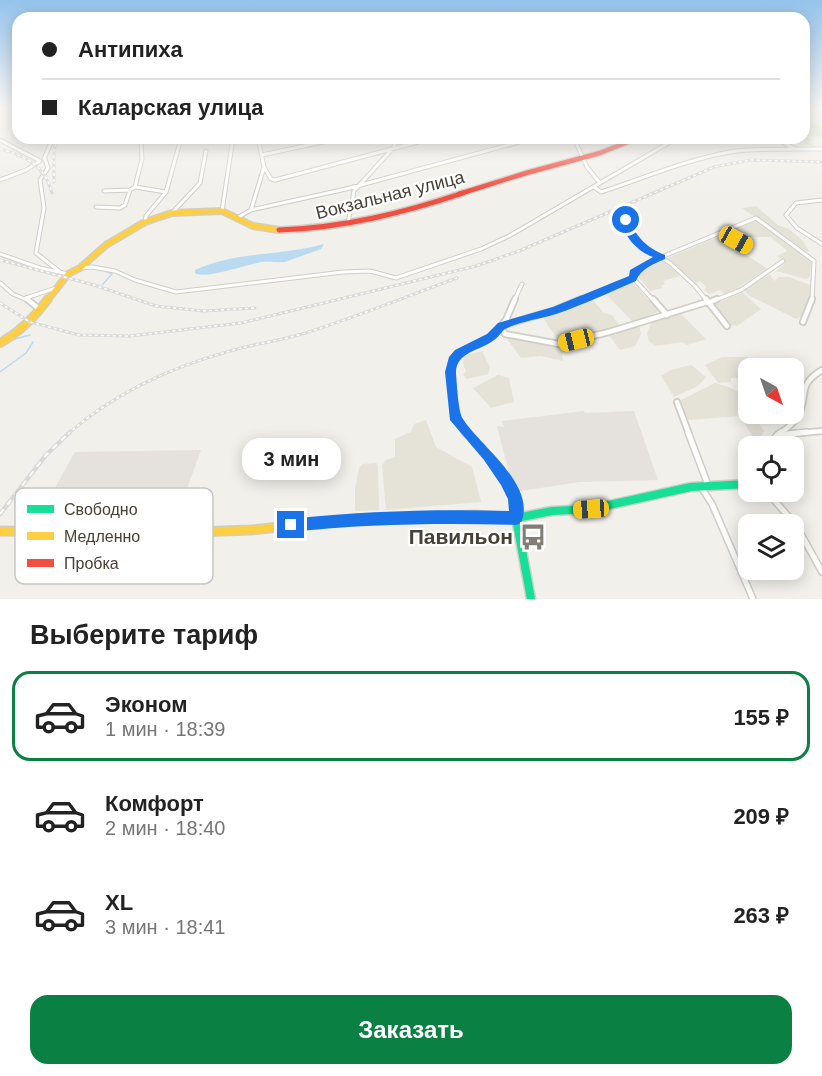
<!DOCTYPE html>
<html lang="ru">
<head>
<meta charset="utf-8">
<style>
  body { margin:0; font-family:Arial,sans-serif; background:#f6f6f6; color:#222; height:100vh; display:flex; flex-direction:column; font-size:22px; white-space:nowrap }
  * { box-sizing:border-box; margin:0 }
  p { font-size:20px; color:#767676 }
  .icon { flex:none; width:33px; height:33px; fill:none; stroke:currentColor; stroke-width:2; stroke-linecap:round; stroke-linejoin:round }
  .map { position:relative; height:599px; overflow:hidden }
  .side { display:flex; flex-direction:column; background:#fff; flex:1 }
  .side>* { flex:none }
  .hud { position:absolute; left:12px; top:12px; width:798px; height:132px; border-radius:18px; box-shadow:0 3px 15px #0003; display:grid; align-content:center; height:132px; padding:0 30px; background:#fff }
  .needle { width:39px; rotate:140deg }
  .fabs { position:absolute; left:738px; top:358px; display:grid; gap:12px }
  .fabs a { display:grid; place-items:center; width:66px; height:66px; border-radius:12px; background:#fff; box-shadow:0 3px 15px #0003; font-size:30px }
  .end { position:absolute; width:27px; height:27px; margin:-14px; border:8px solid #1a73e8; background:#fff; box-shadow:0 0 0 3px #fff }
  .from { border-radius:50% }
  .bubble { position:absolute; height:42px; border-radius:18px; background:#fff; box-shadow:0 3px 15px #0003; font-size:20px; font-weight:700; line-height:42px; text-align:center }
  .car { position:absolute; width:18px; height:36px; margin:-18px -9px; border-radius:8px; box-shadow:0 0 4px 2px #0007; background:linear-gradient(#f5c518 24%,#345 0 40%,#f5c518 0 76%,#345 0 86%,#f5c518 0) }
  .hud b { display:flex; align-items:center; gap:21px; height:57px; font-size:22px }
  .hud b+b { border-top:2px solid #e0e0e0 }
  .hud i { width:15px; height:15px; background:#222 }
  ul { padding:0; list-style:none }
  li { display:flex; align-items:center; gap:18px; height:90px; margin:0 12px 9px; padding:0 18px; border:3px solid transparent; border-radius:18px }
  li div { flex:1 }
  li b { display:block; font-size:22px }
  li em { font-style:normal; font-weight:700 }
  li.on { border-color:#0b8043 }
  li>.icon { width:54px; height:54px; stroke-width:1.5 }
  h2 { padding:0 30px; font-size:27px; line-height:72px }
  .button { display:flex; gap:12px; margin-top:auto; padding:12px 30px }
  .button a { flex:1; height:69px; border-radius:18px; background:#0b8043; color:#fff; font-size:24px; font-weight:700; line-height:69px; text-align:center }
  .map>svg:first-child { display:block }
  .residential { fill:#e5e2d8 }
  .industrial { fill:#e5e1dc }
  .green { fill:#deedca }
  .water { fill:#badaf1 }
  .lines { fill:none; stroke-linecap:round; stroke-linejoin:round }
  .stream { stroke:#badaf1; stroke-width:1.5 }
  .street-far2-casing { stroke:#cfcdc8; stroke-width:5 }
  .street-far1-casing { stroke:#cfcdc8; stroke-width:8 }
  .street-casing { stroke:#cfcdc8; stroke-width:8 }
  .fast-casing { stroke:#d1cdc2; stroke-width:11 }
  .slow-far2-casing { stroke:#d1cdc2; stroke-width:8 }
  .slow-far1-casing { stroke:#d1cdc2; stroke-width:10 }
  .slow-casing { stroke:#d1cdc2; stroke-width:11 }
  .jam-far1-casing { stroke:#d1cdc2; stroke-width:7 }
  .jam-casing { stroke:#d1cdc2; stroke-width:8 }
  .street-far2 { stroke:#fdfdfc; stroke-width:3 }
  .street-far1 { stroke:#fdfdfc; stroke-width:4.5 }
  .street { stroke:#fdfdfc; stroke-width:5 }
  .fast { stroke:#16e098; stroke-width:8 }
  .slow-far2 { stroke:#ffcf43; stroke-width:5 }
  .slow-far1 { stroke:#ffcf43; stroke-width:7 }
  .slow { stroke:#ffcf43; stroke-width:8 }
  .jam-far1 { stroke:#f24e42; stroke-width:4.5 }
  .jam { stroke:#f24e42; stroke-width:5 }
  .rail-far1-casing { stroke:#d9d9d8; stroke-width:3 }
  .rail-casing { stroke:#d9d9d8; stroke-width:4.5 }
  .rail-far1 { stroke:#fff; stroke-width:1.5; stroke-dasharray:3; stroke-linecap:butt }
  .rail { stroke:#fff; stroke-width:2; stroke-dasharray:6; stroke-linecap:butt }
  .route { fill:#1a73e8 }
  .labels { text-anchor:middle; stroke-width:4.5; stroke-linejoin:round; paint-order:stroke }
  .street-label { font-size:18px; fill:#484136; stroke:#fff }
  .near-poi-label { font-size:21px; font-weight:bold; fill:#484136; stroke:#fff; text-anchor:end }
  .key { fill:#fff; stroke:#c8c6c3; stroke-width:1.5 }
  .key-label { font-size:16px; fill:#484136 }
</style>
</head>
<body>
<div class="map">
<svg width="822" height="599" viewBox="0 0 822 599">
  <rect width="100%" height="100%" fill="#f1f0eb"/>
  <!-- residential -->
  <path class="residential" d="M756,206L778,225L789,229L802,240L809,251L804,252L742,208Z
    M758,220L811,261L810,276L806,279L776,271L786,262L777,256L787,251L771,237H737L728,231Z
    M722,235L743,250L745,254L768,269L740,286L741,288L726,295L720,290L709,294L704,289L706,287L700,281L695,283L668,258Z
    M663,260L680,276L663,281L665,284L661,285L662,288L650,291L636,274Z
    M770,274L774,281L779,277H789L810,285L812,288L808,312L796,319L750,296L743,289Z
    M633,283L659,311L634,323L605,293Z
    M742,292L761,309L737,326L729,325L712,305Z
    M591,298L604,313L612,315L621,327L560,343L542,316L560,312L568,306Z
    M680,313L706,339L687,345L682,342L655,346L649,341L647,334L651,323Z
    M639,325L641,334L635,346L620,350L608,334Z
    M512,338L561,347L564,352L562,353L563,361L541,356L521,358L507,339Z
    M482,351L490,367L488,374L466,379L463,374L466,372L463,363L464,356Z
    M722,357H748L757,369H748V378H731V382L718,383L705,365Z
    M691,365L706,377L698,386L674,397L661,376L671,370Z
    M498,375L509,378L514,402L491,408L473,388Z
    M715,383L729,387L744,395L748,406V414H752L764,431L761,437H753L740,416L688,420L681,400Z
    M426,420L436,447L472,467L481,502L386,510L382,465L386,460L395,457V439L411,432L414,424Z
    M376,463L378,466L379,510L355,511V489L359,468L363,464Z"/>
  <!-- industrial -->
  <path class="industrial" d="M584,411L585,413L634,411L658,480L580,482L514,492L497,426L504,427L502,421Z
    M201,450L173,527H139L140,522L32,529L75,452Z"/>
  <!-- green -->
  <path class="green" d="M804,122L822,125V139L813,136L805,137L812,140L809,142L818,147L803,144L805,141L797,138H804Z"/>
  <!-- water -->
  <path class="water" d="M324,244L321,249L285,262C277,263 271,261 262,262C248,264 204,280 195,273V270C235,251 282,256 324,244Z"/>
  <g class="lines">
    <!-- stream -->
    <path class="stream" d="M103,284L112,274L105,271
      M11,340L30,335
      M0,372L26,353L33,342"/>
    <!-- street-far2 casing -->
    <g class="street-far2-casing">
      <path id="street-far2" d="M574,138L587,167L600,183
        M775,138L795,149H822
        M0,140L40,161L26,170L0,180
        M142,141L147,138
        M262,155L341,138
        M44,159L53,138
        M45,159L48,168L40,180L44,208L36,253L60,272
        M264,167L271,179L275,180L433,138
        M135,187L166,192
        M594,187L601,192C644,178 685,160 730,152C750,148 774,150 795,149
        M104,191L130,190
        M822,200L796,203L786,215L797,228L822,244
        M96,207L120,208L125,205L130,190L135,187L142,159L141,138
        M251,210L346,189L534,138
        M222,211L233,138
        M172,213L200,183L206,151
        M237,218L251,210L264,167L258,138
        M625,220L636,242L670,263L695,286L707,301
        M145,222L146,216L166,192L180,142L187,138
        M348,223L354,191L394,147L395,138
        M722,232L749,247
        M0,254L40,268L68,274
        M81,268L92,267L115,271L135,280L176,292L343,272L370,271L396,278L481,249L509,236L677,138
        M633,278L654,301
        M0,283L13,294L29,301
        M26,298L56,288
        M514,301L522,284
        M577,301L633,278L634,273L659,258L756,218L814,261L812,301
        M713,301L741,290L783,261"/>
    </g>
    <!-- street-far1 casing -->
    <g class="street-far1-casing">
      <path id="street-far1" d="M27,299L39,309
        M581,299L555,310L501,326L505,334L559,344L609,332L707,302
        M653,299L667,315
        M706,299L727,326
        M708,303L717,299
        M803,322L812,299
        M677,402L689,434
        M466,434L456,420L451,372L453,360L459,353L491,337L506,320L515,299
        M779,434C786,429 792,425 797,418C810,397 795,386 822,370
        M790,434L822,431"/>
    </g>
    <!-- street casing -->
    <g class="street-casing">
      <path id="street" d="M465,432C491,458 514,479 516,518
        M688,432L708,485
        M777,435L781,432
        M767,447L777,435L807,432
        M701,487L712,504L753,599
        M767,492L796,525L822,572"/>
    </g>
    <!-- fast casing -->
    <g class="fast-casing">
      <path id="fast" d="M516,518L531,599
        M356,519L476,515L516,518L552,511L591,509L691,487L748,484"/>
    </g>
    <!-- slow-far2 casing -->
    <g class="slow-far2-casing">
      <path id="slow-far2" d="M47,301L68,274L80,268L106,245L145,222L172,213L222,211L253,226L279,230"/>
    </g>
    <!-- slow-far1 casing -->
    <g class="slow-far1-casing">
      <path id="slow-far1" d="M0,343C20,332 34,318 48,299"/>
    </g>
    <!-- slow casing -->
    <g class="slow-casing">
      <path id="slow" d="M0,531L166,533L251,530L356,519"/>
    </g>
    <!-- jam-far1 casing -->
    <g class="jam-far1-casing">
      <path id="jam-far1" d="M459,194L526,173L600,153L638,138"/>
    </g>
    <!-- jam casing -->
    <g class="jam-casing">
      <path id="jam" d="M279,230C343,228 403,213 463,193"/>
    </g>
    <!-- street-far2 -->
    <use href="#street-far2" class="street-far2"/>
    <!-- street-far1 -->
    <use href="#street-far1" class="street-far1"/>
    <!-- street -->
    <use href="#street" class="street"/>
    <!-- fast -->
    <use href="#fast" class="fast"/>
    <!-- slow-far2 -->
    <use href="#slow-far2" class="slow-far2"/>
    <!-- slow-far1 -->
    <use href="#slow-far1" class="slow-far1"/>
    <!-- slow -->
    <use href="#slow" class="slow"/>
    <!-- jam-far1 -->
    <use href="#jam-far1" class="jam-far1"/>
    <!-- jam -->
    <use href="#jam" class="jam"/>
    <!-- rail-far1 casing -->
    <g class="rail-far1-casing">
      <path id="rail-far1" d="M0,149C26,156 45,166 52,193
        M54,182V150L58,138
        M0,260L94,285L156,306L203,311L255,308
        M0,303L30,322L79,335L130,336L241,323L476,266L519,251L714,167L751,160L822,162
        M68,434C114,393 172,367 230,351C254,344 278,341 302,334C354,318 405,297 457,278"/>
    </g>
    <!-- rail casing -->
    <g class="rail-casing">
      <path id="rail" d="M0,514L46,455L70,432"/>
    </g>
    <!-- rail-far1 -->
    <use href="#rail-far1" class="rail-far1"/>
    <!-- rail -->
    <use href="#rail" class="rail"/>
  </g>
  <!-- sky -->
  <linearGradient id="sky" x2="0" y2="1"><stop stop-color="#95c3ec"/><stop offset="0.56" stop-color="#f9f8f6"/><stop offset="1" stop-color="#f9f8f6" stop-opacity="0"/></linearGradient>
  <rect width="822" height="192" fill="url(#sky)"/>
  <!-- route -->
  <path class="route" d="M623,218H628C637,237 645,247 665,255V259C654,264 641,268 636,281C610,292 583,305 556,314C540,319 522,321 507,328C502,330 499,337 494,340C480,351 455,352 456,374C457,384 458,412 463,419C480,446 537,485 521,523L516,525C441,523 366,524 291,532L286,530L284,525L286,521L291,519C364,511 436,509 509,511L508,499L501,485L484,460L450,420L445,372L449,357L455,350L487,334L498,323L553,307L629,276L630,270L653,257C638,252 621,235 623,218Z"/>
  <!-- icons -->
  <defs>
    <g id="bus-bare" transform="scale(2.07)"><path d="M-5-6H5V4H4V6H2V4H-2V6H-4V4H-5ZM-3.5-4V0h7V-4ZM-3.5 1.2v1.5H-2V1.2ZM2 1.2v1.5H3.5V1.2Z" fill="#837e75" stroke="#fff" stroke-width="2.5" paint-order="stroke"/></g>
  </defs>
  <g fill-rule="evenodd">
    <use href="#bus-bare" x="533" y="537"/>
  </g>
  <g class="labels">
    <!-- street labels -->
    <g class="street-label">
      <text transform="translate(390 195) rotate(-14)" y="6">Вокзальная улица</text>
    </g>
    <!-- near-poi labels -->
    <g class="near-poi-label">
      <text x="513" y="544">Павильон</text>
    </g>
  </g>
  <!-- legend -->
  <rect x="15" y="488" width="198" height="96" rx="9" class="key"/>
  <rect x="27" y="505" width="27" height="8" fill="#16e098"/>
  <rect x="27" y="532" width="27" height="8" fill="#ffcf43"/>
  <rect x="27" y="559" width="27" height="8" fill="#f24e42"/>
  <g class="key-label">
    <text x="64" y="515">Свободно</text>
    <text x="64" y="542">Медленно</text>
    <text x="64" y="569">Пробка</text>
  </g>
</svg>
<div class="fabs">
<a><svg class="needle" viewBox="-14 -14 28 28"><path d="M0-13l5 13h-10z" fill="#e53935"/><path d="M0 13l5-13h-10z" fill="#767676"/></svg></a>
<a><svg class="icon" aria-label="locate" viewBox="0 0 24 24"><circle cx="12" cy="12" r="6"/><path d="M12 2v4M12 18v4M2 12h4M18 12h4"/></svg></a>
<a><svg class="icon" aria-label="layers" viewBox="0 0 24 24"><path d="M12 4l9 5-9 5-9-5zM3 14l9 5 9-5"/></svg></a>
</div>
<i class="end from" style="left:626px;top:220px"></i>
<i class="end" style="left:291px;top:525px"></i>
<div class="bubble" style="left:242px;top:438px;width:99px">3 мин</div>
<i class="car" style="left:736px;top:240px;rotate:119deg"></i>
<i class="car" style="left:576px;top:340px;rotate:256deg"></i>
<i class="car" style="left:591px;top:509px;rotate:266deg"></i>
<div class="hud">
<b><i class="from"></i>Антипиха</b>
<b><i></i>Каларская улица</b>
</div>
</div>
<section class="side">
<h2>Выберите тариф</h2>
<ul>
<li class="on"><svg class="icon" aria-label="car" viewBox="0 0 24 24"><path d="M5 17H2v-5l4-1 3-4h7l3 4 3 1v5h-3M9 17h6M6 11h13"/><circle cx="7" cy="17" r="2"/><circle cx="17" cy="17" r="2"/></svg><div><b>Эконом</b><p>1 мин · 18:39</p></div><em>155 ₽</em></li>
<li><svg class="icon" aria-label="car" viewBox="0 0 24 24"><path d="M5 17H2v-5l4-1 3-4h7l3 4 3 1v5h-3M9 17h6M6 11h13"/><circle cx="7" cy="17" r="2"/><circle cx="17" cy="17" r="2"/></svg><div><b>Комфорт</b><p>2 мин · 18:40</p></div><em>209 ₽</em></li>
<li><svg class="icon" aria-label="car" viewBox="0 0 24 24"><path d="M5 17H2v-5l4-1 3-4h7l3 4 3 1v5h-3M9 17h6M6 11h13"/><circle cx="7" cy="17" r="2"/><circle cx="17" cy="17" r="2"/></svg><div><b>XL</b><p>3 мин · 18:41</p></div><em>263 ₽</em></li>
</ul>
<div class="button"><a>Заказать</a></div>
</section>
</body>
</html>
